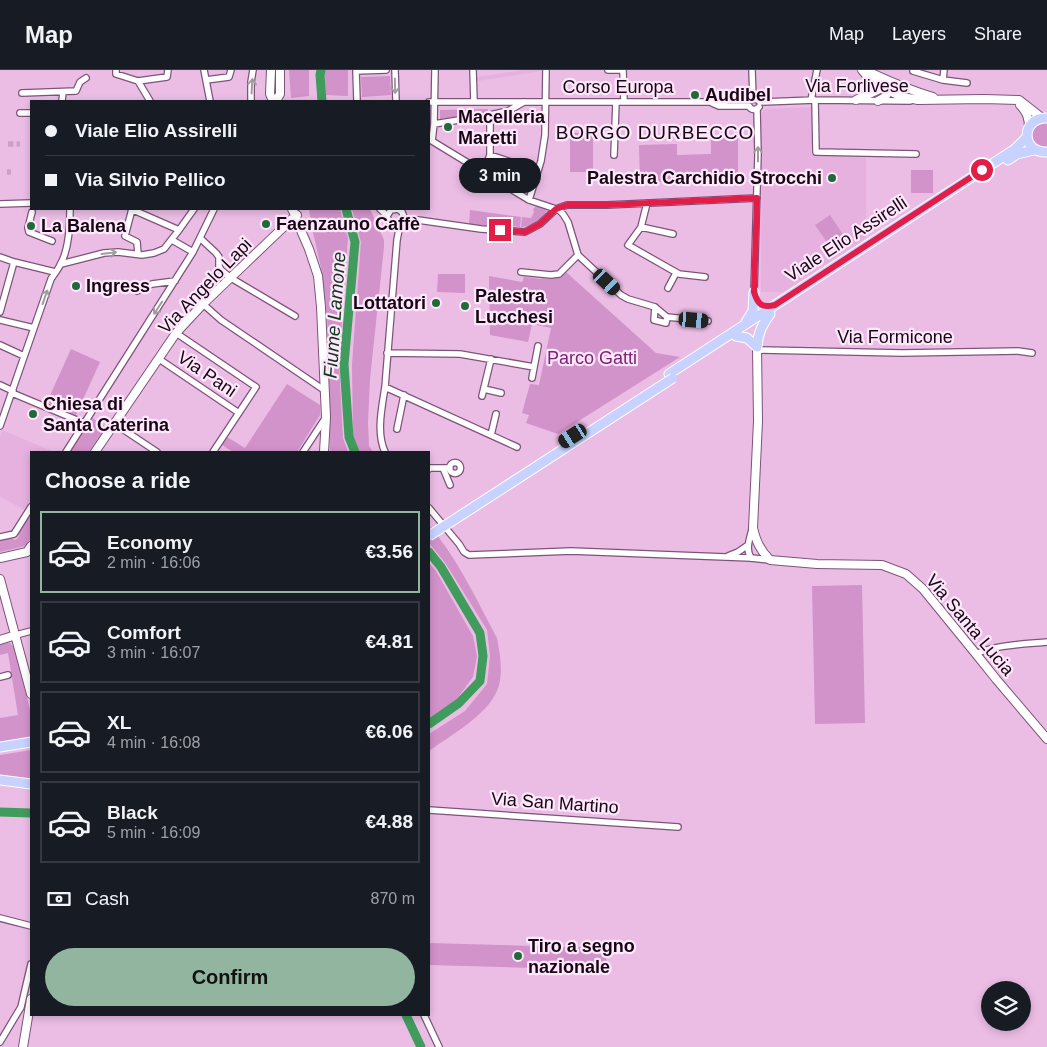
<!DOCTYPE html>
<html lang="en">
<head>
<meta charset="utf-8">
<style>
  body { margin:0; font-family:Arial,sans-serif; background:#242831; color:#f1f3f6; height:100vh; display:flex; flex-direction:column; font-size:19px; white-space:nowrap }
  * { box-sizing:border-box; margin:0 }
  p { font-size:16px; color:#9ea1a6 }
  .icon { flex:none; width:28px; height:28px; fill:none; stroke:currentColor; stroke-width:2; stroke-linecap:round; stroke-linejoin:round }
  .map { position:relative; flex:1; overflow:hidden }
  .panel { position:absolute; left:30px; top:381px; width:400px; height:565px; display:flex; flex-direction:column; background:#171b24; border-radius:0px; box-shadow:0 2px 8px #0003 }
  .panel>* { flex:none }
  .guide { position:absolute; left:30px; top:30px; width:400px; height:110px; border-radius:0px; box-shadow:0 2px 8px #0003; display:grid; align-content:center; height:110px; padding:0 15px; background:#171b24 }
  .fabs { position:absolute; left:981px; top:911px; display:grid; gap:10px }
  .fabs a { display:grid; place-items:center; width:50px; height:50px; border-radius:50%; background:#171b24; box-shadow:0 2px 8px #0003; font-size:25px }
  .end { position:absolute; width:22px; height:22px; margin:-11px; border:6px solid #e11d48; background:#fff; box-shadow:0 0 0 2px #fff }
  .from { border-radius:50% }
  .bubble { position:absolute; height:35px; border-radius:18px; background:#171b24; box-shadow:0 2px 8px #0003; font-size:16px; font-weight:800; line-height:35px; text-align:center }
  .car { position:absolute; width:15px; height:30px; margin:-15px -8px; border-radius:6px; box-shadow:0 0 4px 1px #0007; background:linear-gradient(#222 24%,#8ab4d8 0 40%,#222 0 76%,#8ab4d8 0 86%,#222 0) }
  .guide b { display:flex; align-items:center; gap:18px; height:48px; font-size:19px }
  .guide b+b { border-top:1px solid #363941 }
  .guide i { width:12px; height:12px; background:#f1f3f6 }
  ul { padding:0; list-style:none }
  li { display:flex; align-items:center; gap:15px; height:82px; margin:0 10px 8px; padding:0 5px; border:2px solid #363941; border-radius:0px }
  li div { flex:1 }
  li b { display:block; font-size:19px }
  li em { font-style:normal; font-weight:800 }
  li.current { border-color:#92b5a0 }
  li>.icon { width:45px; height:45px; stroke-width:1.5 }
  h2 { padding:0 15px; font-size:22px; line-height:60px }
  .pay { display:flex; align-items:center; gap:12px; height:55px; padding:0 15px; font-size:19px }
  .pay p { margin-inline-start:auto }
  .button { display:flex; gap:10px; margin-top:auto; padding:10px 15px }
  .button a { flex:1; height:58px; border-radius:30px; background:#92b5a0; color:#111; font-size:20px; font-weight:800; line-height:58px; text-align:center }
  header { display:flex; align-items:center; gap:30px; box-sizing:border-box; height:70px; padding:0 25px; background:#171b24; border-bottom:1px solid #363941 }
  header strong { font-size:24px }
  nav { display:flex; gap:28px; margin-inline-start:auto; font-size:18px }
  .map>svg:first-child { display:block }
  .built { fill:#e6b1df }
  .green { fill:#d292ca }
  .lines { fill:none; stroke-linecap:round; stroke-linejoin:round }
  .river { stroke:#409c5c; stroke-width:9 }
  .street-tunnel { stroke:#cba2c6; stroke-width:5.5; stroke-dasharray:5.5 3; stroke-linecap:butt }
  .street-casing { stroke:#7d5479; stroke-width:8 }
  .secondary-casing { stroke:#7d5479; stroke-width:10 }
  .primary-casing { stroke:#fff; stroke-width:11 }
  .street { stroke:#fff; stroke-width:5.5 }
  .secondary { stroke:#fff; stroke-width:8 }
  .primary { stroke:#c7d3fe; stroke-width:9 }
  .primary-bridge-casing { stroke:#fff; stroke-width:11; stroke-linecap:butt }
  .primary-bridge { stroke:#c7d3fe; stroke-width:9 }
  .oneway { stroke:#a29ca1 }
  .route { stroke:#e11d48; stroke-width:6 }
  .poi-dot { fill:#1f6a38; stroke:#fee6fb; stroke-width:2 }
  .labels { text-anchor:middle; stroke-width:4.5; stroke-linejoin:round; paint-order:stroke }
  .street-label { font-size:18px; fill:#160714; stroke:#fee6fb }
  .poi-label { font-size:18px; font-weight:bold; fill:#160714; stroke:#fee6fb; text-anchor:start }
  .park-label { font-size:18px; fill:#7c2177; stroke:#fee6fb }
  .neighbourhood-label { font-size:19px; letter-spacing:1px; fill:#160714; stroke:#fee6fb }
  .water-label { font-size:19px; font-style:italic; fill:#10361c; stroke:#fee6fb }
</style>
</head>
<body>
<header>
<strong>Map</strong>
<nav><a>Map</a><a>Layers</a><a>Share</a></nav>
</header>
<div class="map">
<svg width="1047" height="977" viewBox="0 0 1047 977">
  <rect width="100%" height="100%" fill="#ebbde5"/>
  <!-- built -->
  <path class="built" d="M523,0H542V1L478,11L477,7Z
    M811,37V85L866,87V168L783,222H761L762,42L766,39Z
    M2,360L54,382H31V433L26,441L0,426V367Z"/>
  <!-- green -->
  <path class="green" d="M289,0H309V26L291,28Z
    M324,0H348V26L326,25Z
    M390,6L391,25L362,27L361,7Z
    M488,39V42L440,49V40Z
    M1045,53L1047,54V77C1029,78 1026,56 1045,53Z
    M570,63H593V102H570Z
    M738,67V107L640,113L639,75L677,74V85L711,84V68Z
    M911,100H933V123H911Z
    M536,136L547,140C542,150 532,156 521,157L522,147L531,148L534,142L533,139Z
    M309,139H340L348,168L339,294L343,368L348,382H330L329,302L327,246L321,198L312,158Z
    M352,139H370L384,170V177L370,309L368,352L369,376L373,382H360L353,366L352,294L361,172Z
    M470,140L521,147L520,157L493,154L492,156L469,154Z
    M830,145L848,172L833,181L815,155Z
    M566,202L656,283L680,287L558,364L526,353L529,345L522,343L530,314L539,315L551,258L532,254L528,272L490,265L489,206L522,212L524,207C538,208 555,213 566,202Z
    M438,204H465V223L437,222Z
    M71,279L100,292L76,345L47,332Z
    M287,314L320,335V345L297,382H233L222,375L227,367L245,378Z
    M92,348L106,357L89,382H70L86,357H90L91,354L89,352Z
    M31,443V468L25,476L0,482V470L11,468L15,470L17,469L19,466L18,464Z
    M429,455C458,489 476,529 497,568C500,584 504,605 497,621C486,646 451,665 429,681V664L465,641L487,614L490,586L487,560L446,494L429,473Z
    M429,493L436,501L473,566L477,586L473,607L456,630L429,650V593L430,588L429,572Z
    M862,515L865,653L815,654L812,516Z
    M7,573H10L15,579L31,644V668L0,673V648L18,645L8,583L0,585V574Z
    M31,680V711L0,708V685Z
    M429,873L607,878L606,900L429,895Z"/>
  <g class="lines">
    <!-- river -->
    <path class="river" d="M321,0L320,5L322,31
      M346,139L355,172L344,294L349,367L355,382
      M429,482L441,497L480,563L483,586L480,611L459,633L429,654
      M0,742L31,743
      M406,945L421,977"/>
    <!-- street-tunnel -->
    <path class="street-tunnel" d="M8,74H20
      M7,102H11"/>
    <!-- street casing -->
    <g class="street-casing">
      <path id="street" d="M116,0V4L138,11L167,7L168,0
        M204,0L210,31
        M395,0L396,31
        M473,0L474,32
        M608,0H623L624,32
        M752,0L753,29
        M913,1L943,10L944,0
        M206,10L229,7L231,0
        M943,10L967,13
        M138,11L150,31
        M22,23L76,21L80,12L86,8
        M737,30H751L754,29L758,30L760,32L815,30L910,31
        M811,30L817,0
        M815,30L816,82L916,84
        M62,31L63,22
        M251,31V12L253,0
        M357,31L356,1L386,0
        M429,32H710L731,30
        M712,33L719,36H749C751,40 756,41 759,37
        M20,43H31
        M434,54L490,45L508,41L524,32
        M432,71L529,130L556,139L560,141L563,144L568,152L578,185L621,225L628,229L655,237L667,247L666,253L654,250L655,237
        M432,71L434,54L435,0
        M490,85L538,101
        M614,85L616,32
        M487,93L490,85V45
        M516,122L520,111L533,117
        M529,130L541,91L545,65L546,0
        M647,133L641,157L628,175L679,204L705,207
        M0,134L31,133
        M131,139L179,160
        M132,139L125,166L137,172L138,184
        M380,139C382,141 384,142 386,145C390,151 389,157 400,154
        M32,142L28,158L29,162L52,171
        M387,146L391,140L398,139
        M403,150H418L481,159L525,162L540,154L556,139L567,135H607L757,128
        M641,157L673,164
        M200,168L216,183L219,187V196L221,200L231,208L295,246
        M172,170L193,182
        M0,187L14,192L55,202
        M61,194L104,183L118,182L142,185L154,183L164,179L179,160L194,139
        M521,202L551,205L559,204L578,185
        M668,218L676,203
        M137,221L152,214L175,211
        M754,222L758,84L757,39
        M203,234L221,250L324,320
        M0,242L14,192
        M667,247L708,251
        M0,250L34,258
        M176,263L256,317L213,382
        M0,275L24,286
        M757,280L902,283L1018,281L1032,283
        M387,283L460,284L534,297
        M159,289L239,343
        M532,308L538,276
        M0,315L13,321
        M385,317L517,377
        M484,319L501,323
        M12,323L84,353
        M482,326L491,289
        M115,354L157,382
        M0,356L51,209C54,204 58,200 60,195C69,180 70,156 70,139
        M397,359L404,325
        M491,365L496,344
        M66,382L193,182L214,139
        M303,382L326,347
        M385,382C376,363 382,337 385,317L397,170L400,154L404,147L402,142L398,139
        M449.5 398a5.5 5.5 0 1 1 11 0a5.5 5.5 0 1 1-11 0Z
        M443,398L450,415
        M429,399L430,398H450
        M429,438L459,474L464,482L469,485L571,481L751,488L770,490
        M0,467L14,464L31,437
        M728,486L738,482L748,475
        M751,488C745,479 750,469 752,459
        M16,565L31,561
        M976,584C993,575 1027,574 1047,572
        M0,607L8,605
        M429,740L678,757
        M0,848L31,856
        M424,945L439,977
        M0,972L21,937L31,894"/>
    </g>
    <!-- secondary casing -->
    <g class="secondary-casing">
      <path id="secondary" d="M271,0L270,24L273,31
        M862,0L867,6L882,18L903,27L918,30L984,29L1019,30L1042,48
        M865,0C888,11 909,20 933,27
        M856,30L884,17
        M276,31L280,24V0
        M878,31L885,27L889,21V18
        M1020,35C1027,42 1029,48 1029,58
        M292,139L294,143L297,145L296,149L309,179L318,206L321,237L326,347L324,382
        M757,277L758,351L753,458C756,471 760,480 770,490L817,494L882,495L906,504L923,519L976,584L996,609L1047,669
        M95,382L176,263L203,234L292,149
        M0,488L27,482L31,476
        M0,509L31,624
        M0,570L16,565
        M23,977L31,929"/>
    </g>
    <!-- primary casing -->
    <g class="primary-casing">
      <path id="primary" d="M1047,48C1021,47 1020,83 1047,82
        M1008,90L1017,84L1034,80
        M746,252L753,241L754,222
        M736,266L747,268L757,277
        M757,277C758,263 762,255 770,244
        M669,304L1015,79L1027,67
        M0,677L31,672
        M0,710L31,714"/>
    </g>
    <!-- street -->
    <use href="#street" class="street"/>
    <!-- secondary -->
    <use href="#secondary" class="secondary"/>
    <!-- primary -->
    <use href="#primary" class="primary"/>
    <!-- primary-bridge casing -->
    <g class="primary-bridge-casing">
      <path id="primary-bridge" d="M429,466L673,308"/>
    </g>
    <!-- primary-bridge -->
    <use href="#primary-bridge" class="primary-bridge"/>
  </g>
  <!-- one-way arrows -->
  <defs><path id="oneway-shaft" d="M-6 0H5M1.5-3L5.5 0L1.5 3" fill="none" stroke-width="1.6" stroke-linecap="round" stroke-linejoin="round" transform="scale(1.25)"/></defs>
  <g class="oneway">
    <use href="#oneway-shaft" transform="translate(252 16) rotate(-87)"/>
    <use href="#oneway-shaft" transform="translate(395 16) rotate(89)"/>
    <use href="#oneway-shaft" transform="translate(758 84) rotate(-90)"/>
    <use href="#oneway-shaft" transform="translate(109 183) rotate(-7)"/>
    <use href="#oneway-shaft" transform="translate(45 227) rotate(-71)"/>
    <use href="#oneway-shaft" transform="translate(158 238) rotate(123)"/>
  </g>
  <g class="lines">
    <!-- route -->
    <path class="route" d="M500,160L525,162L540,154L556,139L567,135H607L757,128L754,222C758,235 762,238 775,235L982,100"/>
  </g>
  <!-- markers -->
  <g class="poi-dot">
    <circle cx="695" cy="25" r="5"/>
    <circle cx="448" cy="57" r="5"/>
    <circle cx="832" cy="108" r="5"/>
    <circle cx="266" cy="154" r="5"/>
    <circle cx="31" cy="156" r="5"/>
    <circle cx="76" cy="216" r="5"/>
    <circle cx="436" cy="233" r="5"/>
    <circle cx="465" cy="236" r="5"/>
    <circle cx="33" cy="344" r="5"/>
    <circle cx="518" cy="886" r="5"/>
  </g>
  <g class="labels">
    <!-- street labels -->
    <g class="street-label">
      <text x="857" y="22">Via Forlivese</text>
      <text x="618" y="23">Corso Europa</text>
      <text transform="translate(846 169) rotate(-33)" y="6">Viale Elio Assirelli</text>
      <text transform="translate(205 216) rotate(-46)" y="6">Via Angelo Lapi</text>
      <text x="895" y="273">Via Formicone</text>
      <text transform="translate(207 304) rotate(34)" y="6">Via Pani</text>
      <text transform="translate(970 555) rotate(50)" y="6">Via Santa Lucia</text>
      <text transform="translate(555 733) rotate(4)" y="6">Via San Martino</text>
    </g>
    <!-- poi labels -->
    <g class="poi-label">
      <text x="705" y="31">Audibel</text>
      <text x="458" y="53">Macelleria<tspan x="458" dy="21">Maretti</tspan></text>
      <text x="822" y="114" text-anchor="end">Palestra Carchidio Strocchi</text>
      <text x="276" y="160">Faenzauno Caffè</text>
      <text x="41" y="162">La Balena</text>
      <text x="86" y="222">Ingress</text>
      <text x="475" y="232">Palestra<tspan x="475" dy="21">Lucchesi</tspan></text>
      <text x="426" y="239" text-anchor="end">Lottatori</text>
      <text x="43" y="340">Chiesa di<tspan x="43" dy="21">Santa Caterina</tspan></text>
      <text x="528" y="882">Tiro a segno<tspan x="528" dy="21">nazionale</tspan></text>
    </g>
    <!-- park labels -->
    <g class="park-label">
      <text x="592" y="294">Parco Gatti</text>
    </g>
    <!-- neighbourhood labels -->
    <g class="neighbourhood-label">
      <text x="655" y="69">BORGO DURBECCO</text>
    </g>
    <!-- water labels -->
    <g class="water-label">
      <text transform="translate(334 245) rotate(-86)" y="7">Fiume Lamone</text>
    </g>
  </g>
</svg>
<div class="fabs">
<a><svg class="icon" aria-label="layers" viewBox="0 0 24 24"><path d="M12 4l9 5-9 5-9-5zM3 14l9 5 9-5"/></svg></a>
</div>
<i class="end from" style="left:982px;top:100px"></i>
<i class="end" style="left:500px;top:160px"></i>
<div class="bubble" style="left:459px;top:88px;width:82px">3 min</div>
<i class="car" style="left:607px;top:212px;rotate:133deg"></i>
<i class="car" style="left:694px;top:250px;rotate:95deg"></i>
<i class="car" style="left:573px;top:366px;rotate:237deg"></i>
<div class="guide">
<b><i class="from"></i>Viale Elio Assirelli</b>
<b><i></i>Via Silvio Pellico</b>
</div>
<section class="panel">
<h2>Choose a ride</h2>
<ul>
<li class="current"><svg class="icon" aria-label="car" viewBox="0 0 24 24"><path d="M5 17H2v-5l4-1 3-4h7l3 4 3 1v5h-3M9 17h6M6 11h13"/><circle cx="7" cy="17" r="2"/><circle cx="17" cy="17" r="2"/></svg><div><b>Economy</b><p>2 min · 16:06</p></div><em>€3.56</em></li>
<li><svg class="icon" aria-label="car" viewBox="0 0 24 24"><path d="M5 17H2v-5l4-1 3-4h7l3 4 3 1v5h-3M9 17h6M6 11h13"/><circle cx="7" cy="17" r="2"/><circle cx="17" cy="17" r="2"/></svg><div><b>Comfort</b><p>3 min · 16:07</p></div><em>€4.81</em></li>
<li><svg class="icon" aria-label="car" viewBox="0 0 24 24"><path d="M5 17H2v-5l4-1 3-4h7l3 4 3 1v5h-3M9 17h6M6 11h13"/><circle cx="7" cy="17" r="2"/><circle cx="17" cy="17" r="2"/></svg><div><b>XL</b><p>4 min · 16:08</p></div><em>€6.06</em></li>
<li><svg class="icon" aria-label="car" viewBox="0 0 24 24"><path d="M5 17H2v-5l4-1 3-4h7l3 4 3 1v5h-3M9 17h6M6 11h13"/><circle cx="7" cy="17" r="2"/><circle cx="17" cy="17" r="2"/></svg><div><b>Black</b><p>5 min · 16:09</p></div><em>€4.88</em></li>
</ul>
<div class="pay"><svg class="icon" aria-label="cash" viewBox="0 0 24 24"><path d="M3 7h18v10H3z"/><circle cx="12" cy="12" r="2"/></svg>Cash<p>870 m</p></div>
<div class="button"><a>Confirm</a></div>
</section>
</div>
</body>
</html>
